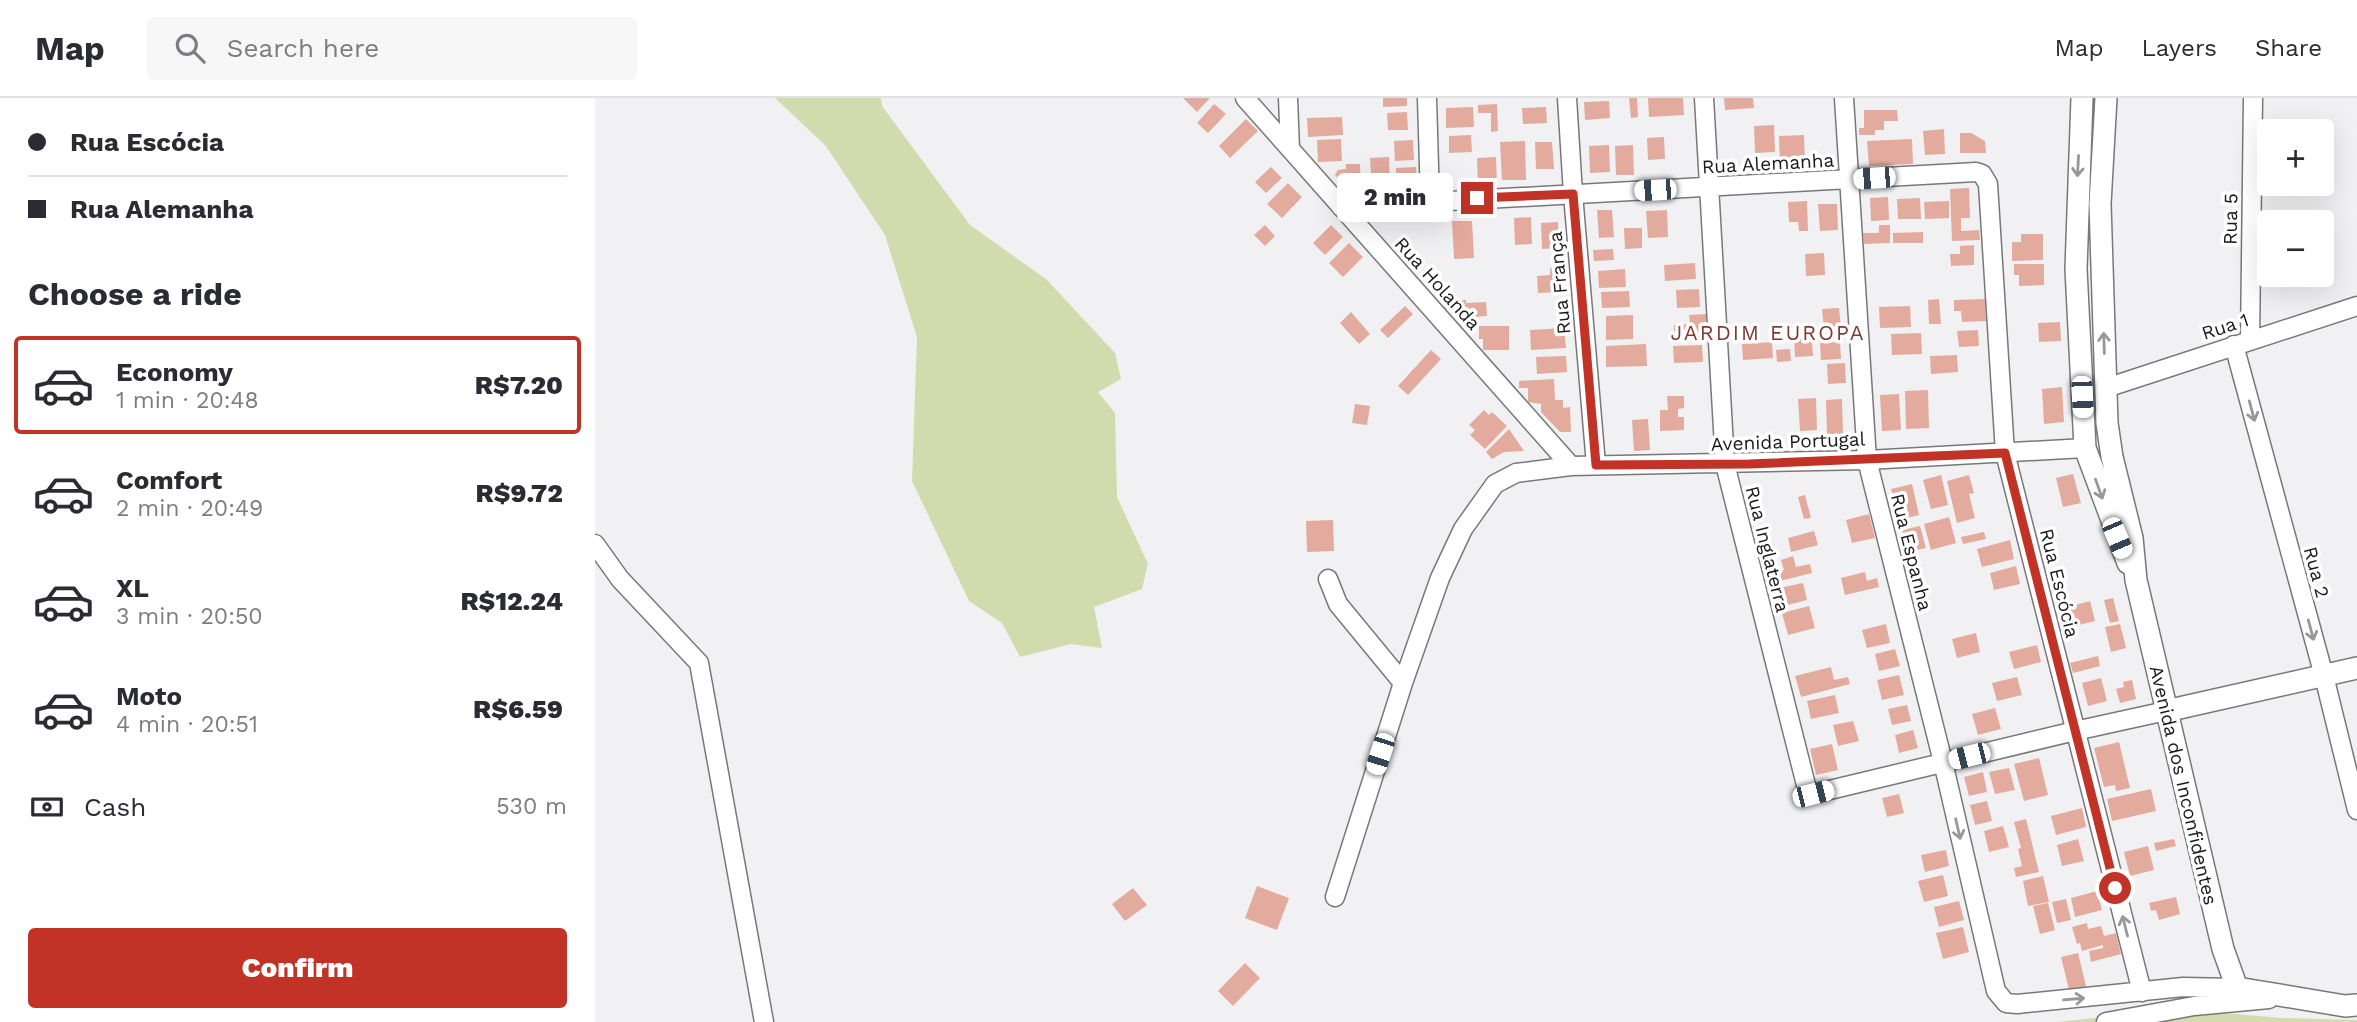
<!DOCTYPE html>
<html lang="en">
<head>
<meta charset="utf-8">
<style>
  body { margin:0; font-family:"Work Sans",sans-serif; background:#f7f7f7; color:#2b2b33; height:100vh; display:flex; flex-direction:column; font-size:26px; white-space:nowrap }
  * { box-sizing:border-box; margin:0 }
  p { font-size:23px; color:#7c7c81 }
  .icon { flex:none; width:38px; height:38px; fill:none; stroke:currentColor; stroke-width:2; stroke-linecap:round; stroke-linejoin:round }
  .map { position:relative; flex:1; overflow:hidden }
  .side { display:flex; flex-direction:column; background:#fff; width:595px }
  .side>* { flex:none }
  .top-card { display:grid; align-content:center; height:154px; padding:0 28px; background:#fff }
  .controls { position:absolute; left:1662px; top:21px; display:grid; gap:14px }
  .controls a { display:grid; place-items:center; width:77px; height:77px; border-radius:7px; background:#fff; box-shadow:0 7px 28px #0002; font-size:35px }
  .end { position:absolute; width:32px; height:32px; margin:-16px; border:9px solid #c03326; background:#fff; box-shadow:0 0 0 4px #fff }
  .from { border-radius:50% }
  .bubble { position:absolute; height:49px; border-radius:7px; background:#fff; box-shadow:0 7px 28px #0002; font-size:23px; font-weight:800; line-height:49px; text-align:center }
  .car { position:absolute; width:21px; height:42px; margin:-21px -10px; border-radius:9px; box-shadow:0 0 5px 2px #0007; background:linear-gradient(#fff 24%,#345 0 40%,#fff 0 76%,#345 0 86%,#fff 0) }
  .top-card b { display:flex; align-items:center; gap:24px; height:66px; font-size:26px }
  .top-card b+b { border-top:2px solid #e1e1e2 }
  .top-card i { width:18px; height:18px; background:#2b2b33 }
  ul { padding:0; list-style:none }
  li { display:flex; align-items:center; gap:21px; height:98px; margin:0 14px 10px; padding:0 14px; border:4px solid transparent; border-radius:7px }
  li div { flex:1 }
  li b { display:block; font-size:26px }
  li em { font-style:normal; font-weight:800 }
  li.selected { border-color:#c03326 }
  li>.icon { width:63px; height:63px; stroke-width:1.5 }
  h2 { padding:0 28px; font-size:32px; line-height:84px }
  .pay { display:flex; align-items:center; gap:18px; height:77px; padding:0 28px; font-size:26px }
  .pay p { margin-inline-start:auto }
  .button { display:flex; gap:14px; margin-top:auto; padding:14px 28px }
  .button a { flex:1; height:80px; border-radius:7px; background:#c03326; color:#fff; font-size:28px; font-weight:800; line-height:80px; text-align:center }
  header { display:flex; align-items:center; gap:42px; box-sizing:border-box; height:98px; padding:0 35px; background:#fff; border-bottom:2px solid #e1e1e2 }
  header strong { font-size:33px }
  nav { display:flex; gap:38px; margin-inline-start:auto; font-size:24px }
  .search { width:490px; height:63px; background:#f7f7f7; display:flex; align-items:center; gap:18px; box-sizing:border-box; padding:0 24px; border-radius:7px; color:#7c7c81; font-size:26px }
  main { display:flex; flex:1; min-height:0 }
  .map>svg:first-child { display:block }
  .green { fill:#d2dbad }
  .building { fill:#e3ab9e }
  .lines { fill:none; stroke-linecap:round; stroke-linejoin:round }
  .minor-casing { stroke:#78787b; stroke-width:21 }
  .tertiary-casing { stroke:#78787b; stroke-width:24 }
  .minor { stroke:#fff; stroke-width:18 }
  .tertiary { stroke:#fff; stroke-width:21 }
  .oneway { stroke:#989898 }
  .route { stroke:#c03326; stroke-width:9 }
  .labels { text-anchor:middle; stroke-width:7; stroke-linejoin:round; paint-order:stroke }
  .street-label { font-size:19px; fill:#19191a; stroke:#fff }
  .neighbourhood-label { font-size:21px; letter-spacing:2px; fill:#803930; stroke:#fff }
</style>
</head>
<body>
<header>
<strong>Map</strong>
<div class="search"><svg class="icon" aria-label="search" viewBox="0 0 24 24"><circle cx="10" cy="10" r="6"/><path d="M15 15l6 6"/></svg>Search here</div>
<nav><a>Map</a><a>Layers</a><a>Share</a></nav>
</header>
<main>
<section class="side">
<div class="top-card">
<b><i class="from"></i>Rua Escócia</b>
<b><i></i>Rua Alemanha</b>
</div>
<h2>Choose a ride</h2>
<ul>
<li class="selected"><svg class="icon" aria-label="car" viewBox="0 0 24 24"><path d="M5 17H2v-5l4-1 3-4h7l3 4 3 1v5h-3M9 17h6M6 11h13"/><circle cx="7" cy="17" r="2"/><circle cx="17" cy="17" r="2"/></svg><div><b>Economy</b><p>1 min · 20:48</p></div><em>R$7.20</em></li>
<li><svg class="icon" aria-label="car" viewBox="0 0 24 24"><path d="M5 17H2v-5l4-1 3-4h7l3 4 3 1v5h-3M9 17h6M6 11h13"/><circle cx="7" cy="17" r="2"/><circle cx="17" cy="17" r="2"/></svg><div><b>Comfort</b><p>2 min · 20:49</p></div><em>R$9.72</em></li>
<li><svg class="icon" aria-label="car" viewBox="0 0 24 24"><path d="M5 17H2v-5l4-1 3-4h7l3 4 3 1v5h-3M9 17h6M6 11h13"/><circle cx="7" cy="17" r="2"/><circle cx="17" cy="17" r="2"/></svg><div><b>XL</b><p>3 min · 20:50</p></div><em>R$12.24</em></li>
<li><svg class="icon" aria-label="car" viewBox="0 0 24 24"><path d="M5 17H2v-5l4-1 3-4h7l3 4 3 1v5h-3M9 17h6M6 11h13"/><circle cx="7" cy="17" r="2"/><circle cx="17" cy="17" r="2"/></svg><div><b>Moto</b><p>4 min · 20:51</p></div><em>R$6.59</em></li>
</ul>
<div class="pay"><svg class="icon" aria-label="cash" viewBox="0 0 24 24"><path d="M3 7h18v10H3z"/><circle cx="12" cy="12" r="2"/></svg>Cash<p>530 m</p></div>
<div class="button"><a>Confirm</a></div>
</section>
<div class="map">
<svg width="1762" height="924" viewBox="0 0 1762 924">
  <rect width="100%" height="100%" fill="#f1f1f4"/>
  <!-- green -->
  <path class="green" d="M180,0H286L287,8L375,127L451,181L520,255L526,281L503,294L520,315L522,399L553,466L547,491L499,509L507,550L476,546L425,559L407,525L374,503L317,383L322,239L290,137L231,48Z
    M1604,913L1687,920L1762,922V924H1463L1508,919Z"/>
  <!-- building -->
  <path class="building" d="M588,0H615L602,14Z
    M788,0H812V8L788,9Z
    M1034,0H1042L1043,19L1036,20Z
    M1053,0H1088L1089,17L1054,19Z
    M1129,0H1158L1159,10L1130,12Z
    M1014,3L1015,20L990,22L989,4Z
    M619,6L631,16L613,35L602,25Z
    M902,6L903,33L896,34V15H883V7Z
    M878,9L879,29L851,30V10Z
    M951,9L952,25L928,26L927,10Z
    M1269,12H1302L1303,23H1289V32H1280V37H1264V30H1269Z
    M812,14L813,32H793L792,15Z
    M747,19L748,37L713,39L712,20Z
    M651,21L663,33L635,60L624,48Z
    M1179,27L1180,54L1160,55L1159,28Z
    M1349,31L1350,56L1330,57L1328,33Z
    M1365,35H1376L1390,43L1391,55H1365Z
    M876,37L877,54L854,55V38Z
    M1209,37L1210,67L1185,68L1184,38Z
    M1069,39L1070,61L1053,62L1052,40Z
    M746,41L747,63L723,64L722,42Z
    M1317,41L1318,66L1274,68L1272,43Z
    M818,42L819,62L800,63L799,43Z
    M930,43L931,82H907L905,44Z
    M940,44H957L959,71H941Z
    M1014,47L1015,74L995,75L994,48Z
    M1038,47L1039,77H1021L1020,48Z
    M794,59L795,90H777L775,60Z
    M901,59L902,88L883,89L882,60Z
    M751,66H765L766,89H752L740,77L743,72L751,71Z
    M676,69L687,80L671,95L660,84Z
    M821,69L822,89H801V70Z
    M693,85L707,99L687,120L672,106Z
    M1374,90L1375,120H1366V133L1384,132L1385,142L1357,143L1355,91Z
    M1293,99L1294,122L1276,123L1275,100Z
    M1325,100L1326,121H1303L1302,101Z
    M1212,103L1213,133H1204L1203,124H1194L1193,104Z
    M1354,103V120L1330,121L1329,104Z
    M1223,106H1242L1243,132L1225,133Z
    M1002,112H1017L1019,139L1004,140Z
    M1072,112L1073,139L1053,140L1051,113Z
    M936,119L937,146L920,147L919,120Z
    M857,123H877L879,160L859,161Z
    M963,124L964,150L947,151L946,125Z
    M670,127L680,138L670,148L659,137Z
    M736,127L748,139L730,157L718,145Z
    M1284,127H1295V145L1269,146L1268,135H1284Z
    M1029,130H1047V150L1030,151Z
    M1328,134V145H1298V135Z
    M1426,136H1448V162L1417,163V144H1426Z
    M754,145L768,159L748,179L734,165Z
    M1379,147V167L1356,168L1355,156H1365V148Z
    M1018,151L1019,162L999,163L998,152Z
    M1229,155L1230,177L1211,178L1210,156Z
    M1100,165L1101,181L1070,183L1069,167Z
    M1419,166H1449V187L1424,188V177H1419Z
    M965,169L967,194L943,195L942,178L955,177V170Z
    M1030,171L1031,189L1004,190L1003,173Z
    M1104,191L1105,209L1082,210L1081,192Z
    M1034,193L1035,209L1007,210L1006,194Z
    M1344,201L1346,226H1334L1333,202Z
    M1390,201L1391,223L1367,224L1366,213H1359V202Z
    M871,202V205L891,204L892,218L864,220L863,210L850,211L849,203Z
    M810,208L818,216L793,240L785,232Z
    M1315,208L1316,229L1285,230L1284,209Z
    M1244,210L1246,229L1229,231L1227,211Z
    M756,214L775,236L764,246L745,225Z
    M1111,216V224L1105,225L1106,238L1079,239V227L1095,226L1094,217Z
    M1038,217V241L1011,242V218Z
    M1465,224L1466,243L1444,244L1443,225Z
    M884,228H914V252H888V241H884Z
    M969,230L971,250L936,252L935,232Z
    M1383,232L1384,248L1364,249L1362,233Z
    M1326,235L1327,256L1297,257L1296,236Z
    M1230,238V243L1217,244L1218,258L1200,259L1199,240Z
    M1177,244L1178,260L1148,262L1147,246Z
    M1245,244L1246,261L1226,262L1225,245Z
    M1051,246L1052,268L1011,269V248Z
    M1107,247L1108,264L1079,265L1078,248Z
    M1195,251L1196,263L1182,264L1181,252Z
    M836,252L846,261L813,297L803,288Z
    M1362,257L1363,274L1336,276L1335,258Z
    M971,258L972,274L942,276L941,259Z
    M1250,265L1251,285L1233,286L1232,266Z
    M959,281L960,302H968V310L975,309L976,334H965L946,314V306L933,304V290H924V283Z
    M1467,289L1469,324L1449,326L1447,291Z
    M1333,292L1334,330L1311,331L1310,293Z
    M1304,296L1306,332L1287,333L1285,297Z
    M1072,298H1089V310L1083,311V319H1089V332L1065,333V312H1073Z
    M1221,300L1222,332L1205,333L1203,301Z
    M1247,301L1248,336L1232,337L1231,302Z
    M760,306L775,308L772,327L757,325Z
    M889,312L894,317L897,314L912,328L890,351L875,337L880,332L874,327Z
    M1053,321L1055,352L1039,353L1037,322Z
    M914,331L929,353L909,354L897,361L891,354Z
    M1478,376L1486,405L1468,409L1461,380Z
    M1346,377L1353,407L1336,411L1328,382Z
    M1374,377L1379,395L1374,396L1380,420L1362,425L1352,383Z
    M1317,386L1324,417L1304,422L1296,391Z
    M1210,397L1216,420L1209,421L1203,399Z
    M1274,416L1280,440L1257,445L1251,422Z
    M1354,419L1361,445L1336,452L1329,426Z
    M738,422L739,453L712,454L711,423Z
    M1325,428L1331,450L1312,454L1307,432Z
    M1219,433L1223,447L1196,454L1193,440Z
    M1389,434L1391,441L1368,446L1366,439Z
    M1415,442L1419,461L1387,469L1382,451Z
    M1198,458L1201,469L1215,466L1217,475L1185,483L1182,473L1189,472L1186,462Z
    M1421,468L1425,486L1399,492L1395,475Z
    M1270,474L1272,483L1282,480L1284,489L1250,497L1246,480Z
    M1208,485L1212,502L1189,508L1184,490Z
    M1518,500L1524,523L1515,525L1509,502Z
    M1495,503L1500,523L1471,530L1466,511Z
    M1214,508L1220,530L1193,537L1187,515Z
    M1291,526L1295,545L1272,550L1267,532Z
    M1525,526L1531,550L1516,554L1510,529Z
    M1381,535L1385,554L1362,560L1357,541Z
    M1442,547L1446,564L1419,571L1414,554Z
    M1300,551L1305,568L1284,573L1280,556Z
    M1503,558L1505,568L1478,575L1475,565Z
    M1236,569L1239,582L1253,579L1255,586L1206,599L1200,578Z
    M1304,577L1309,597L1287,602L1282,582Z
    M1422,579L1427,597L1402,603L1397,585Z
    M1506,580L1512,603L1493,608L1487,585Z
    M1537,582L1541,601L1525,605L1521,591L1529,589L1528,584Z
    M1240,597L1244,615L1216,621L1212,603Z
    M1312,607L1316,623L1297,627L1293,611Z
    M1400,610L1406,631L1383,637L1377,616Z
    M1258,623L1264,643L1243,648L1238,627Z
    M1318,632L1323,650L1304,655L1300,637Z
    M1524,644L1535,690L1521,693L1520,687L1509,689L1499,650Z
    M1237,646L1243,672L1221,677L1215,651Z
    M1444,660L1453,697L1429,703L1419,666Z
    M1414,670L1420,692L1400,696L1394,674Z
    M1388,674L1392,694L1374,698L1369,679Z
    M1556,691L1561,713L1517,723L1512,701Z
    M1304,696L1309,715L1292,719L1287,700Z
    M1392,703L1397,723L1380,727L1375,707Z
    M1487,710L1491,729L1461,737L1456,718Z
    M1431,721L1444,774L1421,779L1419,770L1427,768L1423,751L1426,750L1419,724Z
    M1408,728L1414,749L1394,754L1389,733Z
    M1483,741L1489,763L1467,768L1462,747Z
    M1579,741L1581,748L1561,753L1559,745Z
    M1553,748L1559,772L1535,778L1529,754Z
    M1351,752L1354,768L1330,774L1326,757Z
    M1348,777L1353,798L1329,804L1323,783Z
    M1448,778L1454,804L1433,808L1428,783Z
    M662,788L694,800L682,832L650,820Z
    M538,790L552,807L530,823L517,806Z
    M1502,793L1507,812L1480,819L1476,800Z
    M1581,799L1585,816L1564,822L1561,812L1556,813L1554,805Z
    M1471,801L1476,822L1462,825L1457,804Z
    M1364,803L1369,822L1344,829L1339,809Z
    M1453,805L1460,832L1445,836L1438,808Z
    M1492,825L1493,831L1506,828L1509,838L1521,835L1526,856L1496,864L1494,853L1508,850V847L1487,853L1485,845L1482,846L1477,829Z
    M1368,829L1374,854L1348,861L1341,835Z
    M1483,855L1492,892L1475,896L1466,859Z
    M650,865L665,880L638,908L623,893Z"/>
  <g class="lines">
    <!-- minor casing -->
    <g class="minor-casing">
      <path id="minor" d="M650,0L976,368
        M693,0L695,51
        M832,0L835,103
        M972,0L978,96L1001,367
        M1109,0L1130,366L1213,695L1218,696L1480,633L1571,613
        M1249,0L1272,362L1348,664L1401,893L1411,905L1422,906L1588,889L1642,890
        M746,109L1381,74L1387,76L1393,86L1410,355L1547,894
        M1655,243L1658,0
        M1639,247L1729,578L1762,712
        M1511,290L1762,208
        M0,446L25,481L104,565L169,924
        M733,481L743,506L808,585
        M740,799L808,585L845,480L868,431L900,386L921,375L976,368L1272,362L1490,350
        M1511,924L1599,908L1674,901"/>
    </g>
    <!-- tertiary casing -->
    <g class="tertiary-casing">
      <path id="tertiary" d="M1487,0L1481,171L1490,350L1533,465
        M1511,0L1505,106L1512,325L1517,359L1537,440L1541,482L1628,851L1642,890L1750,908L1762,907
        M1571,613L1762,570"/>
    </g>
    <!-- minor -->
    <use href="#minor" class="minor"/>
    <!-- tertiary -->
    <use href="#tertiary" class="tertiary"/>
  </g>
  <!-- one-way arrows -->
  <defs><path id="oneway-shaft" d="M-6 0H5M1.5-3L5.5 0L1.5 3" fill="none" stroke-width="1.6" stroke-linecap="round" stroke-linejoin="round" transform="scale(1.75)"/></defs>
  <g class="oneway">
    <use href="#oneway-shaft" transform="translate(1483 68) rotate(93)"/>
    <use href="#oneway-shaft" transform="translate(1509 245) rotate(-92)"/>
    <use href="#oneway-shaft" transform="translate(1657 313) rotate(75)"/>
    <use href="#oneway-shaft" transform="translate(1504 391) rotate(70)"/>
    <use href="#oneway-shaft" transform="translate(1716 532) rotate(75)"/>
    <use href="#oneway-shaft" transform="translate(1363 731) rotate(77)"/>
    <use href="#oneway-shaft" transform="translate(1530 828) rotate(-104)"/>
    <use href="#oneway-shaft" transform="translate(1479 901) rotate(-5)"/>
  </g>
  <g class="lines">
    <!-- route -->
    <path class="route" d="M882,100L978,96L1001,367L1154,366L1410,355L1520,790"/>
  </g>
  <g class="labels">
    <!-- street labels -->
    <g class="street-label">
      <text transform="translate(1173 65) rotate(-3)" y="7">Rua Alemanha</text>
      <text transform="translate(1635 121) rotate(-89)" y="7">Rua 5</text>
      <text transform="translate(843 185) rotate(48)" y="7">Rua Holanda</text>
      <text transform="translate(964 185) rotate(-95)" y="7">Rua França</text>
      <text transform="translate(1630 228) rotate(-18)" y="7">Rua 1</text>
      <text transform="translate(1193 343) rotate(-2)" y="7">Avenida Portugal</text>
      <text transform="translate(1173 451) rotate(76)" y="7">Rua Inglaterra</text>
      <text transform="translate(1317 454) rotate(76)" y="7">Rua Espanha</text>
      <text transform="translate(1722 474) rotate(75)" y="7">Rua 2</text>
      <text transform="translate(1465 485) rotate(76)" y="7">Rua Escócia</text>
      <text transform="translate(1589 687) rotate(77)" y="7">Avenida dos Inconfidentes</text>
    </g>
    <!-- neighbourhood labels -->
    <g class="neighbourhood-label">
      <text x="1173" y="242">JARDIM EUROPA</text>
    </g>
  </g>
</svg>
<div class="controls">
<a>+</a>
<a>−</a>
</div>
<i class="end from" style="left:1520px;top:790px"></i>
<i class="end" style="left:882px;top:100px"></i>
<div class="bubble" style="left:742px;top:75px;width:116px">2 min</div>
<i class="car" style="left:1279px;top:80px;rotate:266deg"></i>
<i class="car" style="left:1060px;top:92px;rotate:267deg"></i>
<i class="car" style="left:1487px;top:299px;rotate:177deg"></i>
<i class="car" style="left:1522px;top:440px;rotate:157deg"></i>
<i class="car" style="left:785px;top:656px;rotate:198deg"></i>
<i class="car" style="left:1374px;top:658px;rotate:256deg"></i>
<i class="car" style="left:1218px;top:696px;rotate:76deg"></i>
</div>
</main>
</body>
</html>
